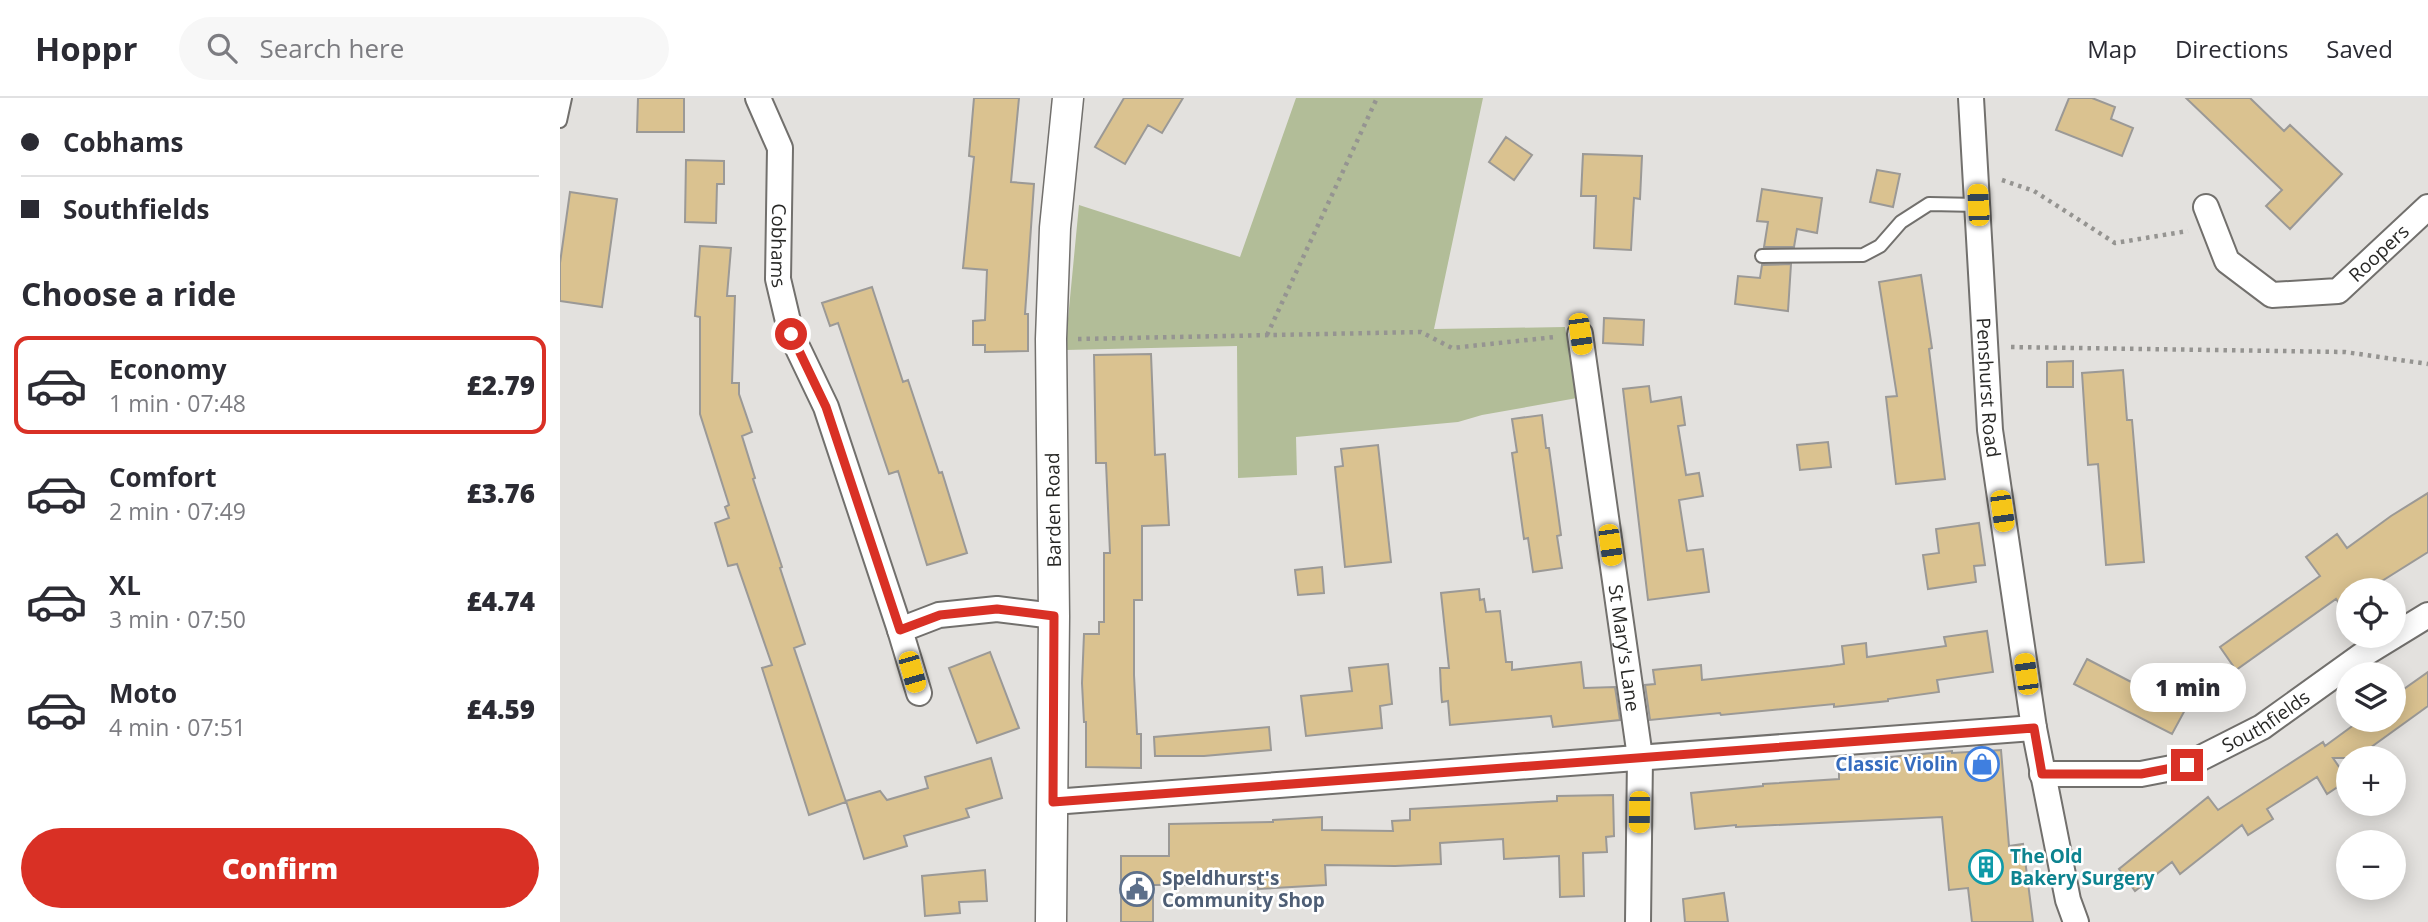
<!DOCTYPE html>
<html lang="en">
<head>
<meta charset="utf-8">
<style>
  body { margin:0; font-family:"Open Sans",sans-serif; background:#f7f7f7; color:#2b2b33; height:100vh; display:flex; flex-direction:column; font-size:26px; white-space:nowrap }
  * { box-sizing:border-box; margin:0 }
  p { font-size:23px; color:#7c7c81 }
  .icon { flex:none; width:38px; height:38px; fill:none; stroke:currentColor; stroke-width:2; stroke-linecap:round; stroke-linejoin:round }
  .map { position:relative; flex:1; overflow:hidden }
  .sheet { display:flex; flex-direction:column; background:#fff; width:560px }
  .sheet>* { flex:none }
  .guide { display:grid; align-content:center; height:154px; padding:0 21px; background:#fff }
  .buttons { position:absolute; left:1776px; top:480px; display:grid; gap:14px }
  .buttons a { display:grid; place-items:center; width:70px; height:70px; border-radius:50%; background:#fff; box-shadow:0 4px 18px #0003; font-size:35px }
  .end { position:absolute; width:32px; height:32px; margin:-16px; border:9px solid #d93025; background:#fff; box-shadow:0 0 0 4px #fff }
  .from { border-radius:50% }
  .bubble { position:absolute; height:49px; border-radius:24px; background:#fff; box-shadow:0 4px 18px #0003; font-size:23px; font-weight:800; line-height:49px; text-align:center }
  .car { position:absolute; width:21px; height:42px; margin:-21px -10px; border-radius:9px; box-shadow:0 0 5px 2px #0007; background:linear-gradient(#f5c518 24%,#345 0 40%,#f5c518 0 76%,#345 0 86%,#f5c518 0) }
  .guide b { display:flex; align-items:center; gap:24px; height:66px; font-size:26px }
  .guide b+b { border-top:2px solid #e1e1e2 }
  .guide i { width:18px; height:18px; background:#2b2b33 }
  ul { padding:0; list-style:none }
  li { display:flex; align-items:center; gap:21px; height:98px; margin:0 14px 10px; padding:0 7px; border:4px solid transparent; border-radius:14px }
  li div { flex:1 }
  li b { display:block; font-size:26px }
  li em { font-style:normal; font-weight:800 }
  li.active { border-color:#d93025 }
  li>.icon { width:63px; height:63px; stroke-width:1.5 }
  h2 { padding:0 21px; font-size:32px; line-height:84px }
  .cta { display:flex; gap:14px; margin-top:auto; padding:14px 21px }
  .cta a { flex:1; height:80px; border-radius:42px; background:#d93025; color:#fff; font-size:28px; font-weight:800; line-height:80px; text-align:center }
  header { display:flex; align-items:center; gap:42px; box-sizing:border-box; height:98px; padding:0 35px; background:#fff; border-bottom:2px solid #e1e1e2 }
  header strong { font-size:33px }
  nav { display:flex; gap:38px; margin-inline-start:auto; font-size:24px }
  .search { width:490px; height:63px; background:#f7f7f7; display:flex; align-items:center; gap:18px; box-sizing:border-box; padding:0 24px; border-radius:38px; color:#7c7c81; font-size:26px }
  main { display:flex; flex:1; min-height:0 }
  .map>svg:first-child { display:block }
  .green { fill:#b2bd98 }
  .building { fill:#dac290; stroke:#9b9996; stroke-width:2 }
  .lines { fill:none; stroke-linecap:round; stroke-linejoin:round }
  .service-casing { stroke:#72706d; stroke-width:16 }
  .minor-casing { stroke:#72706d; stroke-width:28 }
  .tertiary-casing { stroke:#72706d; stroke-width:33 }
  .path { stroke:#959491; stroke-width:4.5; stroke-dasharray:3.5 5; stroke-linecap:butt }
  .service { stroke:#fff; stroke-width:12 }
  .minor { stroke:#fff; stroke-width:24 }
  .tertiary { stroke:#fff; stroke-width:30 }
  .route { stroke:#d93025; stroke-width:9 }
  .labels { text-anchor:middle; stroke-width:5; stroke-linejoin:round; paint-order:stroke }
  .street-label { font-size:19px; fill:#282826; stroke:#fff }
  .shop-label { font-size:19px; font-weight:bold; fill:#366cbe; stroke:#fff; text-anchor:end }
  .culture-label { font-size:19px; font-weight:bold; fill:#0d838f; stroke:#fff; text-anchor:start }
  .service-label { font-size:19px; font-weight:bold; fill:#4e5e75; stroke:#fff; text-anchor:start }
</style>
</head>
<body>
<header>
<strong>Hoppr</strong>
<div class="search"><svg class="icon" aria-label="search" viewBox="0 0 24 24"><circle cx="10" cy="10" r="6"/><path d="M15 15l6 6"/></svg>Search here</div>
<nav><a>Map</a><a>Directions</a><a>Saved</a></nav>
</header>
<main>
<section class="sheet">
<div class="guide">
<b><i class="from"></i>Cobhams</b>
<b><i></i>Southfields</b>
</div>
<h2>Choose a ride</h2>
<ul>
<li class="active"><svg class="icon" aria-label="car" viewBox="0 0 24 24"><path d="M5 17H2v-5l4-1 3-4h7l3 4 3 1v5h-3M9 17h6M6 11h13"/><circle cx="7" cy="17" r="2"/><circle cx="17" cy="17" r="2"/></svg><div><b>Economy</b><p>1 min · 07:48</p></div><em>£2.79</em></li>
<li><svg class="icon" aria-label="car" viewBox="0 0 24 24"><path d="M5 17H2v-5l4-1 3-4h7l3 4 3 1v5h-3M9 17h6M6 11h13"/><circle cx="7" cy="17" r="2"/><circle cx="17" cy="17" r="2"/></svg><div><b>Comfort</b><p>2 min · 07:49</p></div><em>£3.76</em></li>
<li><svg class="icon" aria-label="car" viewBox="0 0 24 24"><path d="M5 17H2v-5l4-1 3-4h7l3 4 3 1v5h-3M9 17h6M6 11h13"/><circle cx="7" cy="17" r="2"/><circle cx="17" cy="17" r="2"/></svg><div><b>XL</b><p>3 min · 07:50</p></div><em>£4.74</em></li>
<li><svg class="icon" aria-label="car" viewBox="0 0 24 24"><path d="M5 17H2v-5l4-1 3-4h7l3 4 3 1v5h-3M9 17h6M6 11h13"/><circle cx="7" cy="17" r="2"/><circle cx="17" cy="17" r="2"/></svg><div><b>Moto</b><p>4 min · 07:51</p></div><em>£4.59</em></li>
</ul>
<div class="cta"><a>Confirm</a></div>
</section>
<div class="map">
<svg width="1868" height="824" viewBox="0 0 1868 824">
  <rect width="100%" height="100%" fill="#e3e1de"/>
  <!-- green -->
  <path class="green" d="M736,0H923L874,231L1005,229L1017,300L922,317L898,324L736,339L737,377L678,380L677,248L505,252L519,107L680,159Z"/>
  <!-- building -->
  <path class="building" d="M78,0H124V34H77Z
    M414,0H459L451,84L474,86L465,216H468V253L425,254V247H413V223L425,222L427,172L403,170L414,59L409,58Z
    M564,0H623L602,35L588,27L565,66L535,49Z
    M1509,0H1532L1555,9L1551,21L1573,30L1562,58L1496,32Z
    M1626,0H1690L1724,33L1730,27L1782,76L1730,131L1706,108L1722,92Z
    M946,39L972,57L954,82L929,64Z
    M1023,56L1082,58L1080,101L1074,100L1071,152L1034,150L1036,98H1021Z
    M126,62L164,63V86H157L156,125L125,124Z
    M1317,72L1340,76L1333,109L1310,104Z
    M1202,91L1262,100L1257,135L1237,131L1234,149H1204L1208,124L1197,123Z
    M10,94L57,101L42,209L0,203V165Z
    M140,148L171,150L167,198H175L172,285H179V296L192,334L182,338L195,380L193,381L222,469L220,470L245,546L234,550L286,704L249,717L202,570L212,567L177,466L168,468L155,425L169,420L165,409L169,407L140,316V219L135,218Z
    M1231,166L1228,213L1175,206L1178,178L1200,180L1202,167Z
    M1361,177L1372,250L1369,251L1385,381L1336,386L1326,299L1337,298L1319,184Z
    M312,189L343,284L348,282L379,375L382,374L407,455L367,467L338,373L329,376L278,225L270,228L262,205Z
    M1044,220L1084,222L1083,247L1043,245Z
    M591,256L595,357L605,356L609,427L582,428V502H574V577L577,636H581V670L526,669V624H524L522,585L524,536H539V524H544V455H550L546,365H536L534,257Z
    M1513,263V289H1487V264Z
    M1563,272L1567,322H1572L1584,464L1546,467L1538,366L1528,367L1522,275Z
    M1089,288L1091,304L1121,299L1125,327L1118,328L1126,377L1139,375L1143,398L1119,402L1127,453L1143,451L1149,494L1088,502L1063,291Z
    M982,317L986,350H989L1001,437L997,438L1002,470L973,474L968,440L964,441L952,355L957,354L952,321Z
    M1268,344L1271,369L1240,372L1237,347Z
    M818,347L831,464L785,469L775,369L783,368L781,351Z
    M1868,395V454L1822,483L1828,492H1788V498L1779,505L1776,501L1676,572L1660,549L1760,478L1746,459L1777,436L1787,450L1831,418Z
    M1419,425L1425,467L1414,468L1416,484L1368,491L1363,457L1379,455L1376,431Z
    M762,469L764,495L738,497L735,472Z
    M919,491L920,502L924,501L926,514L940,513L946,564H952V572L1021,564L1024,590L1055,589L1060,622L993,629L991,618L890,627L888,603L882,604L881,592L880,570H889L881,495Z
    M1427,533L1433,574L1377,582L1379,594L1328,601V603L1274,609V606L1161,617L1160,615L1090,622L1085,587L1095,586L1093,572L1141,567L1142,582L1270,568L1284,566L1282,548L1306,545L1307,559L1386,548L1384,539Z
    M430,554L459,630L417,645L389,570Z
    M1527,561L1625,612L1612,636L1514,586Z
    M828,566L832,606L820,608L822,630L746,638L741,598L792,593L789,570Z
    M1868,574V608L1796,660H1773L1788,682L1767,696L1757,679L1707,711L1713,721L1688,737L1682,727L1620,776L1612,764L1575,793L1559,771L1648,699L1658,712L1763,644L1765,648L1802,621H1834V598Z
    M709,629L711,652L644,658H595L594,639Z
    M1441,652L1449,748L1463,746L1473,824H1412L1408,790L1389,792L1382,719L1176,729V727L1135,731L1131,695L1203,688V686L1279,681V669H1332L1331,659L1392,653V655Z
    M431,660L442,700L406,711L409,719L344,738L347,748L304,761L286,703L320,693L327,702L368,690L365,679Z
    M1053,697L1054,738L1046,739L1047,754L1023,755L1024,798L1000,799L999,758L944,761L943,741L880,745L881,766L835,768L765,767L766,787L698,791V786L593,787V824H561V758H609V726L713,724V722L762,719V732L833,733L832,723L850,722V711L997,703V698Z
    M425,772L427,803L399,804L400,815L365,818L362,778Z
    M1164,795L1168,824H1125L1123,801Z"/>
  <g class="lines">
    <!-- service casing -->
    <g class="service-casing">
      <path id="service" d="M0,23L5,0
        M1202,158L1303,157L1320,148L1341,124L1369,106L1418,107"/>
    </g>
    <!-- minor casing -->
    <g class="minor-casing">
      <g id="minor">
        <path id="s1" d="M198,0L220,50L218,181L231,236L266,309L340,532L379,517L437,511L494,518"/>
        <path id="s2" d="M1411,0L1430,332L1474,630L1508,802L1516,824"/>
        <path id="s3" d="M1646,109L1667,163L1712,197L1778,193L1868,109"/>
        <path id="s4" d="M1020,236L1080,659L1078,824"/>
        <path d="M340,532L359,595"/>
        <path id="s5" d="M1482,676H1581L1627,667L1702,629L1801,558L1868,517"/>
        <path d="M493,704L1474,630"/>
      </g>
    </g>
    <!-- tertiary casing -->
    <g class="tertiary-casing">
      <path id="tertiary" d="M491,824L494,518L491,241L495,130L508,0"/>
    </g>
    <!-- path -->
    <path class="path" d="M1442,82L1474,93L1555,145L1628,133
      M707,237L817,0
      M518,241L861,234L892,250L995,239
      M1451,249L1785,254L1868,266"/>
    <!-- service -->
    <use href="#service" class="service"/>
    <!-- minor -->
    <use href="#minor" class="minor"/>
    <!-- tertiary -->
    <use href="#tertiary" class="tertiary"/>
  </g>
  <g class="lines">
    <!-- route -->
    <path class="route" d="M231,236L266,309L340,532L380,517L437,511L494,518L493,704L1474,630L1482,676H1581L1627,667"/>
  </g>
  <!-- icons -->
  <defs>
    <g id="shop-ring" transform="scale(1.75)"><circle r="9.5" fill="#fff" stroke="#3f7fe0" stroke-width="1.5"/><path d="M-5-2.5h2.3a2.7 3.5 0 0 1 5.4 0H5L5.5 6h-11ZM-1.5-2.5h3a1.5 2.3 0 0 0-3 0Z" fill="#3f7fe0"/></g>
    <g id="building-ring" transform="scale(1.75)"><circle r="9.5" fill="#fff" stroke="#0f9aa8" stroke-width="1.5"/><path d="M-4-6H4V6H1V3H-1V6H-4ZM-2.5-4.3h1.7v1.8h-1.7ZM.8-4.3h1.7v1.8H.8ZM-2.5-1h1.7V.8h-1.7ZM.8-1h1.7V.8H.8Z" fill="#0f9aa8"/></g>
    <g id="civic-ring" transform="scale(1.75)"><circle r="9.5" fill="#fff" stroke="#5c6f8a" stroke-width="1.5"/><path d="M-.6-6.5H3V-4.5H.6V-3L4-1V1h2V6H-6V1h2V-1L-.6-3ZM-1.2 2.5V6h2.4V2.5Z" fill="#5c6f8a"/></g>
  </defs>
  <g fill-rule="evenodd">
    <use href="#shop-ring" x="1422" y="666"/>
    <use href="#building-ring" x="1426" y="769"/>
    <use href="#civic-ring" x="577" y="791"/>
  </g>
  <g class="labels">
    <!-- street labels -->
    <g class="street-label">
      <text dy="7" stroke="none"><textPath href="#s1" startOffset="152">Cobhams</textPath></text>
      <text dy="7" stroke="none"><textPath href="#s3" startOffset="236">Roopers</textPath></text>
      <text dy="7" stroke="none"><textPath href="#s2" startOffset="290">Penshurst Road</textPath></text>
      <text transform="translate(493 412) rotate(-91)" y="7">Barden Road</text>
      <text dy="7" stroke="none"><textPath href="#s4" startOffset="317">St Mary's Lane</textPath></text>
      <text dy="7" stroke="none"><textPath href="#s5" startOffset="236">Southfields</textPath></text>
    </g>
    <!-- shop labels -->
    <g class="shop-label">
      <text x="1398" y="673">Classic Violin</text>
    </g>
    <!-- culture labels -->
    <g class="culture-label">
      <text x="1450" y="765">The Old<tspan x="1450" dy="22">Bakery Surgery</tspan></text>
    </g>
    <!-- service labels -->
    <g class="service-label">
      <text x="602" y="787">Speldhurst's<tspan x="602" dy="22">Community Shop</tspan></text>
    </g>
  </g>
</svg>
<div class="buttons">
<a><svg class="icon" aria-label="locate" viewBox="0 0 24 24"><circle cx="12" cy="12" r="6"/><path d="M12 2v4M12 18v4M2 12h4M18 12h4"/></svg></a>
<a><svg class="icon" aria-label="layers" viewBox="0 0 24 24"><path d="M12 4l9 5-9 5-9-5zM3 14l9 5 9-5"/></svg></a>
<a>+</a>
<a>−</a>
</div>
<i class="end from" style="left:231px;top:236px"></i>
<i class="end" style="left:1627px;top:667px"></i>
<div class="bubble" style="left:1570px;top:565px;width:116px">1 min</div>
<i class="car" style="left:1418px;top:107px;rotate:357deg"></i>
<i class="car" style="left:1020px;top:236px;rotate:172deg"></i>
<i class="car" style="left:1442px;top:413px;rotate:172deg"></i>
<i class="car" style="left:1050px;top:447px;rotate:172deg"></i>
<i class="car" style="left:352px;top:574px;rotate:164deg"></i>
<i class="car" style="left:1466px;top:576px;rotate:352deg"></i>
<i class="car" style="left:1079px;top:714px;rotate:181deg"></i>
</div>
</main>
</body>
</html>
